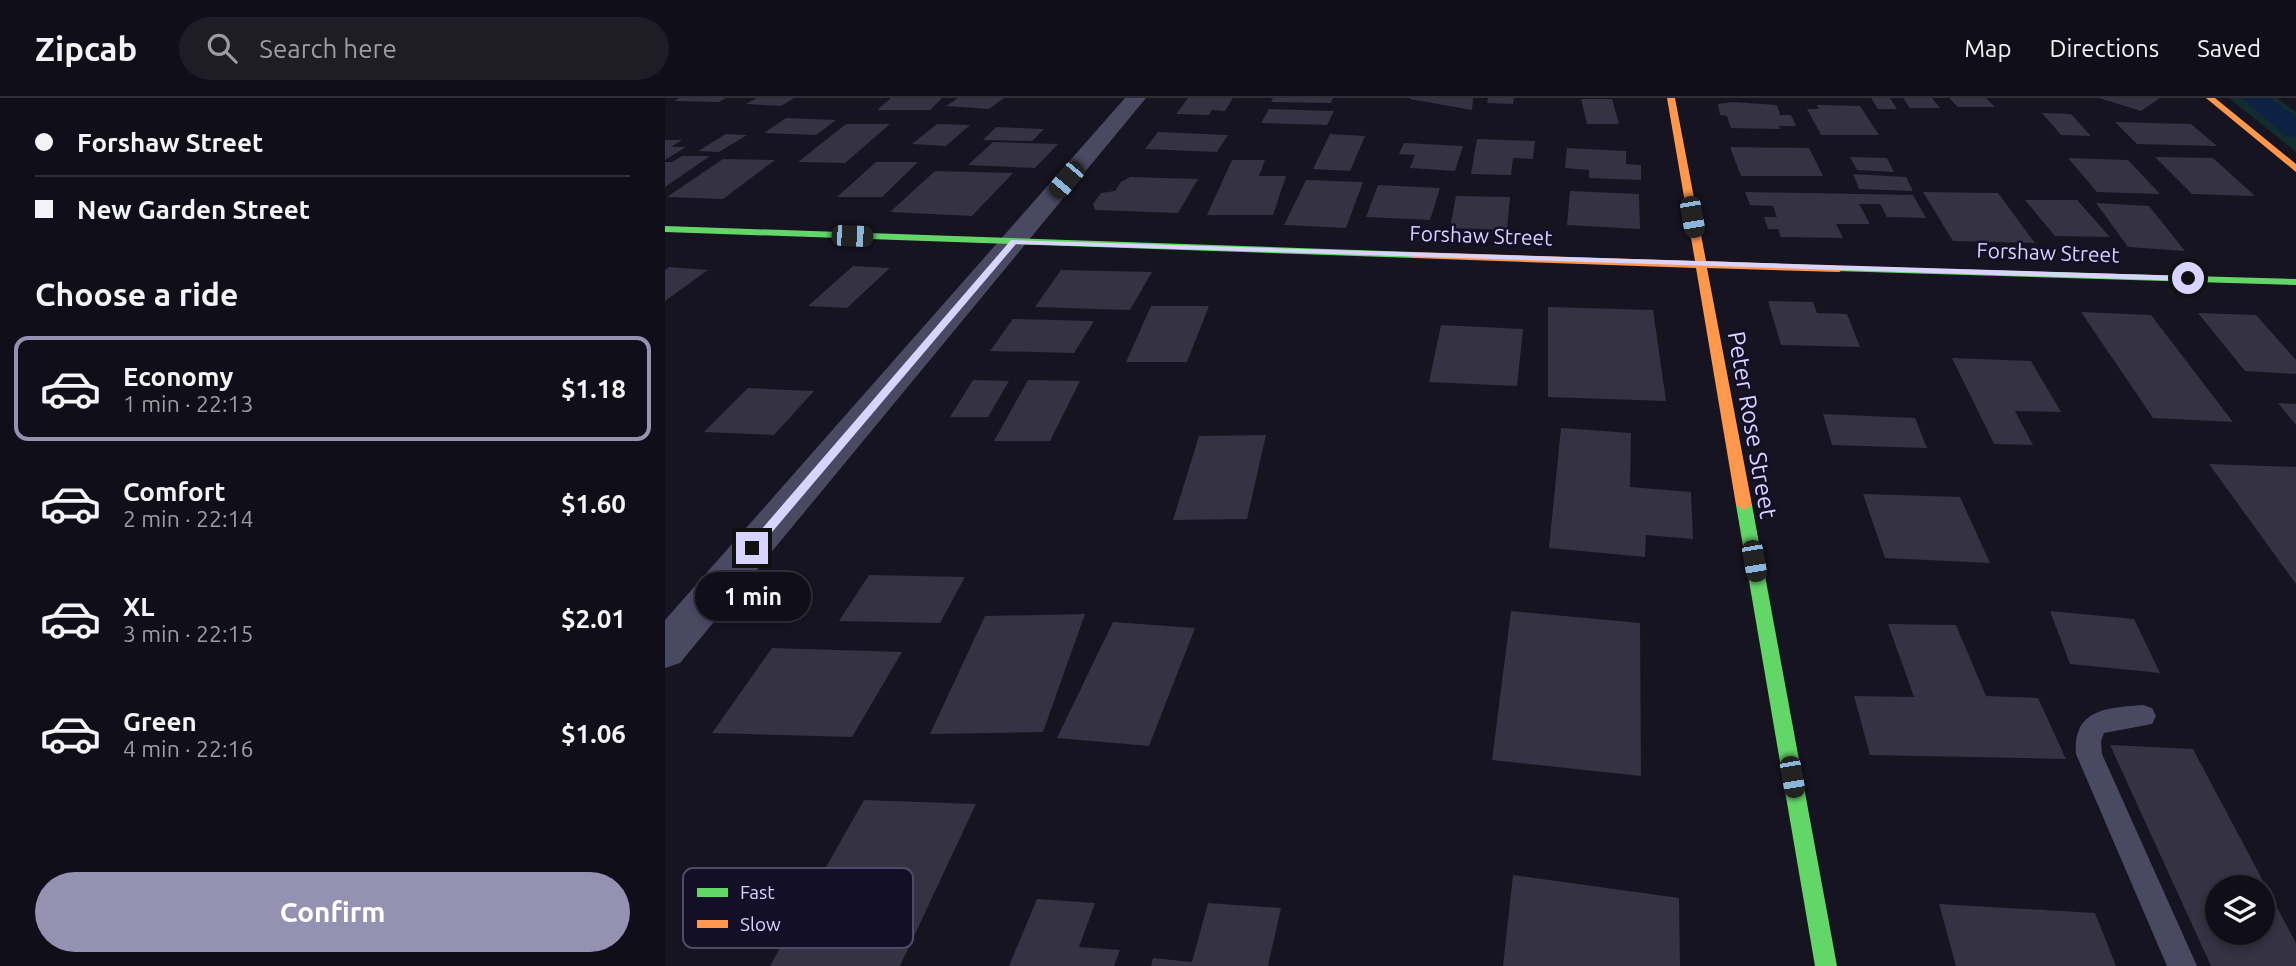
<!DOCTYPE html>
<html lang="en">
<head>
<meta charset="utf-8">
<style>
  body { margin:0; font-family:Ubuntu,sans-serif; background:#1e1d26; color:#f1f3f6; height:100vh; display:flex; flex-direction:column; font-size:26px; white-space:nowrap }
  * { box-sizing:border-box; margin:0 }
  p { font-size:23px; color:#9c9ca2 }
  .icon { flex:none; width:38px; height:38px; fill:none; stroke:currentColor; stroke-width:2; stroke-linecap:round; stroke-linejoin:round }
  .map { position:relative; flex:1; overflow:hidden }
  .sheet { display:flex; flex-direction:column; background:#100f19; width:665px }
  .sheet>* { flex:none }
  .guide { display:grid; align-content:center; height:154px; padding:0 35px; background:#100f19 }
  .buttons { position:absolute; left:1540px; top:777px; display:grid; gap:14px }
  .buttons a { display:grid; place-items:center; width:70px; height:70px; border-radius:50%; background:#100f19; box-shadow:0 4px 10px #0003,0 0 0 2px #302f38; font-size:35px }
  .end { position:absolute; width:32px; height:32px; margin:-16px; border:9px solid #d9d4ff; background:#111; box-shadow:0 0 0 4px #111 }
  .from { border-radius:50% }
  .bubble { position:absolute; height:49px; border-radius:24px; background:#100f19; box-shadow:0 4px 10px #0003,0 0 0 2px #302f38; font-size:23px; font-weight:600; line-height:49px; text-align:center }
  .car { position:absolute; width:21px; height:42px; margin:-21px -10px; border-radius:9px; box-shadow:0 0 5px 2px #0007; background:linear-gradient(#222 24%,#8ab4d8 0 40%,#222 0 76%,#8ab4d8 0 86%,#222 0) }
  .guide b { display:flex; align-items:center; gap:24px; height:66px; font-size:26px }
  .guide b+b { border-top:2px solid #302f38 }
  .guide i { width:18px; height:18px; background:#f1f3f6 }
  ul { padding:0; list-style:none }
  li { display:flex; align-items:center; gap:21px; height:105px; margin:0 14px 10px; padding:0 21px; border:4px solid transparent; border-radius:14px }
  li div { flex:1 }
  li b { display:block; font-size:26px }
  li em { font-style:normal; font-weight:600 }
  li.selected { border-color:#9591b1 }
  li>.icon { width:63px; height:63px; stroke-width:1.5 }
  h2 { padding:0 35px; font-size:32px; line-height:84px }
  .action { display:flex; gap:14px; margin-top:auto; padding:14px 35px }
  .action a { flex:1; height:80px; border-radius:42px; background:#9591b1; color:#fff; font-size:28px; font-weight:600; line-height:80px; text-align:center }
  header { display:flex; align-items:center; gap:42px; box-sizing:border-box; height:98px; padding:0 35px; background:#100f19; border-bottom:2px solid #302f38 }
  header strong { font-size:33px }
  nav { display:flex; gap:38px; margin-inline-start:auto; font-size:24px }
  .search { width:490px; height:63px; background:#1e1d26; display:flex; align-items:center; gap:18px; box-sizing:border-box; padding:0 24px; border-radius:38px; color:#9c9ca2; font-size:26px }
  main { display:flex; flex:1; min-height:0 }
  .map>svg:first-child { display:block }
  .green { fill:#132c2d }
  .lines { fill:none; stroke-linecap:round; stroke-linejoin:round }
  .canal { fill:#0d2144; fill-rule:evenodd }
  .building { fill:#343243; fill-rule:evenodd }
  .lane { fill:#4a4962; fill-rule:evenodd }
  .street { fill:#4a4962; fill-rule:evenodd }
  .fast { fill:#63d668; fill-rule:evenodd }
  .slow { fill:#ff974d; fill-rule:evenodd }
  .route { fill:#d9d4ff }
  .labels { text-anchor:middle; stroke-width:5; stroke-linejoin:round; paint-order:stroke }
  .far-street-label { font-size:21px; fill:#d9d4ff; stroke:#130f26 }
  .street-label { font-size:24px; fill:#d9d4ff; stroke:#130f26 }
  .key { fill:#130f26; stroke:#4e4a67; stroke-width:2 }
  .key-label { font-size:19px; fill:#d9d4ff }
</style>
</head>
<body>
<header>
<strong>Zipcab</strong>
<div class="search"><svg class="icon" aria-label="search" viewBox="0 0 24 24"><circle cx="10" cy="10" r="6"/><path d="M15 15l6 6"/></svg>Search here</div>
<nav><a>Map</a><a>Directions</a><a>Saved</a></nav>
</header>
<main>
<section class="sheet">
<div class="guide">
<b><i class="from"></i>Forshaw Street</b>
<b><i></i>New Garden Street</b>
</div>
<h2>Choose a ride</h2>
<ul>
<li class="selected"><svg class="icon" aria-label="car" viewBox="0 0 24 24"><path d="M5 17H2v-5l4-1 3-4h7l3 4 3 1v5h-3M9 17h6M6 11h13"/><circle cx="7" cy="17" r="2"/><circle cx="17" cy="17" r="2"/></svg><div><b>Economy</b><p>1 min · 22:13</p></div><em>$1.18</em></li>
<li><svg class="icon" aria-label="car" viewBox="0 0 24 24"><path d="M5 17H2v-5l4-1 3-4h7l3 4 3 1v5h-3M9 17h6M6 11h13"/><circle cx="7" cy="17" r="2"/><circle cx="17" cy="17" r="2"/></svg><div><b>Comfort</b><p>2 min · 22:14</p></div><em>$1.60</em></li>
<li><svg class="icon" aria-label="car" viewBox="0 0 24 24"><path d="M5 17H2v-5l4-1 3-4h7l3 4 3 1v5h-3M9 17h6M6 11h13"/><circle cx="7" cy="17" r="2"/><circle cx="17" cy="17" r="2"/></svg><div><b>XL</b><p>3 min · 22:15</p></div><em>$2.01</em></li>
<li><svg class="icon" aria-label="car" viewBox="0 0 24 24"><path d="M5 17H2v-5l4-1 3-4h7l3 4 3 1v5h-3M9 17h6M6 11h13"/><circle cx="7" cy="17" r="2"/><circle cx="17" cy="17" r="2"/></svg><div><b>Green</b><p>4 min · 22:16</p></div><em>$1.06</em></li>
</ul>
<div class="action"><a>Confirm</a></div>
</section>
<div class="map">
<svg width="1631" height="868" viewBox="0 0 1631 868">
  <rect width="100%" height="100%" fill="#161421"/>
  <!-- green -->
  <path class="green" d="M1564,0H1612L1631,14V54Z"/>
  <g class="lines">
    <!-- canal -->
    <path class="canal" d="M1576,0H1605L1631,19V40L1621,38Z"/>
  </g>
  <!-- building -->
  <path class="building" d="M14,0H61L54,4L9,3Z
    M92,0H129L116,8L81,6Z
    M226,0H277L265,12H212Z
    M293,0H339L324,11L281,8Z
    M523,0H568L560,13L547,12L544,17L511,16Z
    M608,0H668L666,5L606,4Z
    M745,0H808L807,12L745,1Z
    M823,0H849L848,6L822,5Z
    M1206,0H1225L1232,11H1213Z
    M1238,0H1267L1275,10H1245Z
    M1284,0H1321L1330,9H1293Z
    M1434,0H1495L1476,13Z
    M916,1H947L954,26H922Z
    M1067,4L1112,7L1115,17H1126L1131,28H1114L1115,31L1066,30L1062,18L1055,17L1053,6Z
    M1152,7L1195,8L1214,37H1156L1142,11H1154Z
    M604,11L669,13L662,27L596,25Z
    M1377,15L1406,16L1426,38L1396,37Z
    M121,20L171,22L151,37L99,35Z
    M1450,24L1526,26L1552,48L1472,46Z
    M181,26H225L180,65L133,64Z
    M272,26L305,27L281,48L247,46Z
    M331,29L379,31L367,43L318,42Z
    M493,34L563,37L552,54L480,51Z
    M61,36L82,37L54,54L33,53Z
    M665,36L700,38L685,73L648,71Z
    M812,41L870,43L868,61L848,60L846,77L806,76Z
    M0,42H17L6,49H21L0,62Z
    M328,44L393,46L370,70L303,67Z
    M739,45L798,48L790,73L745,70L750,57L734,56Z
    M1065,49L1144,50L1158,78H1076Z
    M902,50L961,53V66L976,67V82L924,80V72L900,70Z
    M17,58H45L0,89V64H7Z
    M1185,59L1222,60L1229,74L1192,72Z
    M1490,59L1548,60L1590,98L1527,96Z
    M1403,60L1463,62L1495,96L1432,94Z
    M58,61L110,62L58,101L2,99Z
    M567,62H600L594,78H621L608,117H542Z
    M211,64H253L217,99H172Z
    M270,73L348,75L307,118L225,114Z
    M1188,76L1241,79L1248,93L1194,91Z
    M465,79L533,81L513,115L430,112L428,106L436,95L450,93L456,84Z
    M641,82L698,84L681,130L619,127Z
    M713,87L775,90L765,122L701,119Z
    M905,93L974,96L975,131L902,127Z
    M1080,94L1248,97L1261,120L1222,119L1215,106H1194L1205,126H1171L1178,140L1116,139L1113,131H1103L1099,119H1112L1108,108L1085,107Z
    M1258,94L1333,95L1370,145L1288,143Z
    M791,98L845,99L842,132L785,130Z
    M1360,102H1412L1445,139L1390,138Z
    M1431,105L1484,108L1520,153L1463,149Z
    M188,168L225,170L182,210L143,208Z
    M4,169L43,172L0,203V172Z
    M396,172L487,174L465,212L370,209Z
    M1103,203L1148,204L1152,215L1182,216L1195,249L1116,247Z
    M486,208H544L522,264H461Z
    M883,209L988,212L1001,303L883,299Z
    M1416,214L1486,217L1568,324L1488,320Z
    M1533,215L1591,217L1631,262V276L1580,273Z
    M348,221L429,223L409,255L325,253Z
    M776,227L858,231L852,288L764,284Z
    M1287,260L1366,263L1396,314L1350,313L1368,347L1329,346Z
    M308,282L344,283L323,319H285Z
    M363,282L415,283L385,343H329Z
    M83,290L149,293L109,337L39,334Z
    M1613,305L1631,306V327Z
    M1158,316L1250,320L1262,350L1167,347Z
    M896,330L966,335L965,389L1026,394L1028,441L981,437L980,459L884,450Z
    M601,337L582,421L508,422L534,338Z
    M1544,366L1631,369V486Z
    M1198,396L1295,399L1325,465L1220,460Z
    M204,477L300,479L275,525L174,523Z
    M846,513L975,525L976,678L827,662Z
    M1385,513L1469,521L1495,575L1405,566Z
    M420,516L378,634L265,636L320,518Z
    M448,524L530,530L484,648L392,640Z
    M1223,526L1291,527L1321,598L1373,600L1401,661L1205,657L1189,598L1249,599Z
    M107,550L237,554L187,639L47,635Z
    M1445,647L1528,651L1631,845V868H1546ZM1552,789H1598V835H1552Z
    M199,702L311,706L235,868H105Z
    M848,777L1014,800L1015,868H838Z
    M372,801L430,805L414,849L455,852L449,868H344Z
    M543,805L616,810L603,868H486L488,860L527,864Z
    M1274,806L1430,815L1451,868H1291Z"/>
  <g class="lines">
    <!-- lane -->
    <path class="lane" d="M1478,607L1487,610L1491,618L1487,626L1439,635L1436,643L1437,656L1532,868H1502L1411,656C1408,610 1443,610 1478,607Z"/>
    <!-- street -->
    <path class="street" d="M460,0H481L15,565L0,570V522Z"/>
    <!-- fast -->
    <path class="fast" d="M0,128L749,154L755,157L749,160L0,134Z
      M1174,168L1631,181V187L1170,173V169Z
      M1079,402L1087,407L1172,868H1150L1071,407Z"/>
    <!-- slow -->
    <path class="slow" d="M1002,0H1010L1041,163L1174,168L1180,171L1174,174L1042,170L1087,407L1079,412L1071,407L1031,170L749,160L743,157L749,154L1030,163Z
      M1541,0H1550L1631,66V74Z"/>
  </g>
  <!-- route -->
  <path class="route" d="M346,142L1523,178L1527,180L1523,183L351,146L91,453H83V447Z"/>
  <g class="labels">
    <!-- far-street labels -->
    <g class="far-street-label">
      <text transform="translate(816 138) rotate(2)" y="7">Forshaw Street</text>
      <text transform="translate(1383 155) rotate(2)" y="7">Forshaw Street</text>
    </g>
    <!-- street labels -->
    <g class="street-label">
      <text transform="translate(1087 327) rotate(80)" y="8">Peter Rose Street</text>
    </g>
  </g>
  <!-- legend -->
  <rect x="18" y="770" width="230" height="80" rx="10" class="key"/>
  <rect x="32" y="790" width="31" height="9" fill="#63d668"/>
  <rect x="32" y="822" width="31" height="8" fill="#ff974d"/>
  <g class="key-label">
    <text x="75" y="801">Fast</text>
    <text x="75" y="833">Slow</text>
  </g>
</svg>
<div class="buttons">
<a><svg class="icon" aria-label="layers" viewBox="0 0 24 24"><path d="M12 4l9 5-9 5-9-5zM3 14l9 5 9-5"/></svg></a>
</div>
<i class="end from" style="left:1523px;top:180px"></i>
<i class="end" style="left:87px;top:450px"></i>
<div class="bubble" style="left:30px;top:474px;width:116px">1 min</div>
<i class="car" style="left:401px;top:82px;rotate:220deg"></i>
<i class="car" style="left:1027px;top:119px;rotate:170deg"></i>
<i class="car" style="left:187px;top:138px;rotate:92deg"></i>
<i class="car" style="left:1089px;top:463px;rotate:170deg"></i>
<i class="car" style="left:1127px;top:679px;rotate:170deg"></i>
</div>
</main>
</body>
</html>
